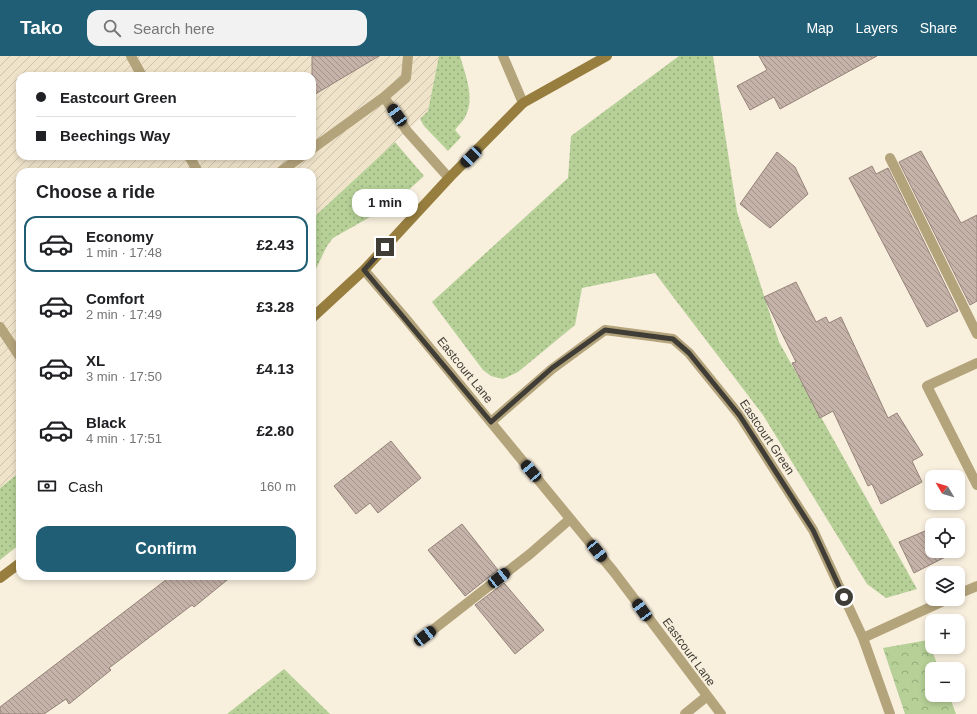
<!DOCTYPE html>
<html lang="en">
<head>
<meta charset="utf-8">
<style>
  body { margin:0; font-family:Helvetica,sans-serif; background:#f2f2f2; color:#202124; height:100vh; display:flex; flex-direction:column; font-size:15px; white-space:nowrap }
  * { box-sizing:border-box; margin:0 }
  p { font-size:13px; color:#757577 }
  .icon { flex:none; width:22px; height:22px; fill:none; stroke:currentColor; stroke-width:2; stroke-linecap:round; stroke-linejoin:round }
  .map { position:relative; flex:1; overflow:hidden }
  .sheet { position:absolute; left:16px; top:112px; width:300px; height:412px; display:flex; flex-direction:column; background:#fff; border-radius:12px; box-shadow:0 2px 6px #0003 }
  .sheet>* { flex:none }
  .top-card { position:absolute; left:16px; top:16px; width:300px; height:88px; border-radius:12px; box-shadow:0 2px 6px #0003; display:grid; align-content:center; height:88px; padding:0 20px; background:#fff }
  .needle { width:26px; rotate:308deg }
  .fabs { position:absolute; left:925px; top:414px; display:grid; gap:8px }
  .fabs a { display:grid; place-items:center; width:40px; height:40px; border-radius:8px; background:#fff; box-shadow:0 2px 6px #0003; font-size:20px }
  .end { position:absolute; width:18px; height:18px; margin:-9px; border:5px solid #403d36; background:#fff; box-shadow:0 0 0 2px #fff }
  .from { border-radius:50% }
  .bubble { position:absolute; height:28px; border-radius:12px; background:#fff; box-shadow:0 2px 6px #0003; font-size:13px; font-weight:700; line-height:28px; text-align:center }
  .car { position:absolute; width:12px; height:24px; margin:-12px -6px; border-radius:5px; box-shadow:0 0 3px 1px #0007; background:linear-gradient(#222 24%,#8ab4d8 0 40%,#222 0 76%,#8ab4d8 0 86%,#222 0) }
  .top-card b { display:flex; align-items:center; gap:14px; height:38px; font-size:15px }
  .top-card b+b { border-top:1px solid #e0e0e0 }
  .top-card i { width:10px; height:10px; background:#202124 }
  ul { padding:0; list-style:none }
  li { display:flex; align-items:center; gap:12px; height:56px; margin:0 8px 6px; padding:0 12px; border:2px solid transparent; border-radius:12px }
  li div { flex:1 }
  li b { display:block; font-size:15px }
  li em { font-style:normal; font-weight:700 }
  li.on { border-color:#1f5e74 }
  li>.icon { width:36px; height:36px; stroke-width:1.5 }
  h2 { padding:0 20px; font-size:18px; line-height:48px }
  .pay { display:flex; align-items:center; gap:10px; height:44px; padding:0 20px; font-size:15px }
  .pay p { margin-inline-start:auto }
  .button { display:flex; gap:8px; margin-top:auto; padding:8px 20px }
  .button a { flex:1; height:46px; border-radius:12px; background:#1f5e74; color:#fff; font-size:16px; font-weight:700; line-height:46px; text-align:center }
  header { display:flex; align-items:center; gap:24px; box-sizing:border-box; height:56px; padding:0 20px; background:#1f5e74; color:#fff }
  header strong { font-size:19px }
  nav { display:flex; gap:22px; margin-inline-start:auto; font-size:14px }
  .search { width:280px; height:36px; background:#f2f2f2; display:flex; align-items:center; gap:10px; box-sizing:border-box; padding:0 14px; border-radius:12px; color:#757577; font-size:15px }
  .map>svg:first-child { display:block }
  .industrial { fill:url(#industrial-furrows); fill-rule:evenodd }
  .grass { fill:url(#grass-dots) }
  .park { fill:url(#park-crowns) }
  .building { fill:url(#building-back-hatch); stroke:#95837a }
  .lines { fill:none; stroke-linecap:round; stroke-linejoin:round }
  .lane { stroke:#b4a47c; stroke-width:10 }
  .street { stroke:#b4a47c; stroke-width:10 }
  .secondary { stroke:#977e3f; stroke-width:10 }
  .route { stroke:#403d36; stroke-width:5 }
  .labels { text-anchor:middle; stroke-width:4; stroke-linejoin:round; paint-order:stroke }
  .street-label { font-size:12px; fill:#403d36; stroke:#f8efdd }
</style>
</head>
<body>
<header>
<strong>Tako</strong>
<div class="search"><svg class="icon" aria-label="search" viewBox="0 0 24 24"><circle cx="10" cy="10" r="6"/><path d="M15 15l6 6"/></svg>Search here</div>
<nav><a>Map</a><a>Layers</a><a>Share</a></nav>
</header>
<div class="map">
<svg width="977" height="658" viewBox="0 0 977 658">
  <defs>
    <pattern id="industrial-furrows" width="10" height="10" patternUnits="userSpaceOnUse"><rect width="10" height="10" fill="#efe3ca"/><path d="M-1 1l2-2M0 10L10 0M9 11l2-2" fill="none" stroke="#cec4ae"/></pattern>
    <pattern id="grass-dots" width="8" height="8" patternUnits="userSpaceOnUse"><rect width="8" height="8" fill="#b6d097"/><path d="M2 2h.1M6 6h.1" fill="none" stroke="#95aa7c" stroke-width="1.8" stroke-linecap="round"/></pattern>
    <pattern id="park-crowns" width="20" height="18" patternUnits="userSpaceOnUse"><rect width="20" height="18" fill="#b6d097"/><path d="M2 6a3 3 0 1 1 6 0M12 15a3 3 0 1 1 6 0" fill="none" stroke="#95aa7c"/></pattern>
    <pattern id="building-back-hatch" width="6" height="6" patternUnits="userSpaceOnUse"><rect width="6" height="6" fill="#c5b2a8"/><path d="M-1 5l2 2M0 0l6 6M5-1l2 2" fill="none" stroke="#a1928a"/></pattern>
  </defs>
  <rect width="100%" height="100%" fill="#f8efdd"/>
  <!-- industrial -->
  <path class="industrial" d="M0,0H439L428,55L312,163V116H20V416L0,432ZM20,20H312V100H20Z"/>
  <!-- grass -->
  <path class="grass" d="M439,0H460C465,18 475,41 466,59C464,65 458,69 455,74L461,81L448,95L424,70L420,63L428,55Z
    M679,0H713L737,156L779,286L917,533L886,542L867,528L763,359L655,217L582,232L575,269L518,316L503,323L491,320L483,314L432,246L568,122L571,80Z
    M395,86L424,120L393,148L333,182L327,190L312,221V163Z
    M20,416V488L0,504V432Z
    M284,613L330,658H227Z"/>
  <!-- park -->
  <path class="park" d="M928,584L939,613H932V639H949L956,658H905L883,592Z"/>
  <!-- building -->
  <path class="building" d="M312,0H379L312,40Z
    M759,0H877L780,53L774,41L750,54L737,30L767,14Z
    M921,95L961,167L977,159V245L970,249L899,106Z
    M777,96L795,111L808,138L770,172L740,148Z
    M872,110L876,118L888,112L958,255L927,271L849,122Z
    M796,226L816,266L826,261L829,267L841,261L888,362L897,357L923,399L912,405L922,426L881,448L872,428L868,430L833,355L820,362L792,307L796,306L764,241Z
    M391,385L421,422L378,457L370,447L356,458L334,430Z
    M462,468L498,514L465,540L428,494Z
    M932,472V495H958V492L959,494L914,517L899,486Z
    M171,520H232L194,551L192,549L109,612L111,614L69,648L66,643L44,658H0V651Z
    M504,527L544,574L515,598L475,549Z"/>
  <g class="lines">
    <!-- lane -->
    <path class="lane" d="M131,0L142,20
      M384,41L406,22L408,0
      M312,93L384,41L407,75L449,122
      M189,100L198,116
      M890,102L977,278
      M280,116L302,100
      M0,271L20,301
      M977,307L927,330L977,429
      M425,580L530,498L570,463"/>
    <!-- street -->
    <path class="street" d="M503,0L523,47
      M364,214L406,263L614,516L721,658
      M491,366L552,313L605,274L673,283L689,297L740,360L813,474L863,582L890,658
      M958,538L977,530
      M863,582L948,543
      M685,658L706,641"/>
    <!-- secondary -->
    <path class="secondary" d="M312,262L364,214L449,122L523,47L607,0
      M0,522L20,507"/>
  </g>
  <g class="lines">
    <!-- route -->
    <path class="route" d="M385,191L364,214L491,366L552,312L605,274L673,283L689,297L740,360L813,474L844,541"/>
  </g>
  <g class="labels">
    <!-- street labels -->
    <g class="street-label">
      <text transform="translate(465 314) rotate(51)" y="4">Eastcourt Lane</text>
      <text transform="translate(767 381) rotate(56)" y="4">Eastcourt Green</text>
      <text transform="translate(689 596) rotate(54)" y="4">Eastcourt Lane</text>
    </g>
  </g>
</svg>
<div class="fabs">
<a><svg class="needle" viewBox="-14 -14 28 28"><path d="M0-13l5 13h-10z" fill="#e53935"/><path d="M0 13l5-13h-10z" fill="#757577"/></svg></a>
<a><svg class="icon" aria-label="locate" viewBox="0 0 24 24"><circle cx="12" cy="12" r="6"/><path d="M12 2v4M12 18v4M2 12h4M18 12h4"/></svg></a>
<a><svg class="icon" aria-label="layers" viewBox="0 0 24 24"><path d="M12 4l9 5-9 5-9-5zM3 14l9 5 9-5"/></svg></a>
<a>+</a>
<a>−</a>
</div>
<i class="end from" style="left:844px;top:541px"></i>
<i class="end" style="left:385px;top:191px"></i>
<div class="bubble" style="left:352px;top:133px;width:66px">1 min</div>
<i class="car" style="left:397px;top:59px;rotate:325deg"></i>
<i class="car" style="left:471px;top:101px;rotate:225deg"></i>
<i class="car" style="left:531px;top:415px;rotate:320deg"></i>
<i class="car" style="left:597px;top:495px;rotate:141deg"></i>
<i class="car" style="left:499px;top:522px;rotate:52deg"></i>
<i class="car" style="left:642px;top:554px;rotate:324deg"></i>
<i class="car" style="left:425px;top:580px;rotate:52deg"></i>
<div class="top-card">
<b><i class="from"></i>Eastcourt Green</b>
<b><i></i>Beechings Way</b>
</div>
<section class="sheet">
<h2>Choose a ride</h2>
<ul>
<li class="on"><svg class="icon" aria-label="car" viewBox="0 0 24 24"><path d="M5 17H2v-5l4-1 3-4h7l3 4 3 1v5h-3M9 17h6M6 11h13"/><circle cx="7" cy="17" r="2"/><circle cx="17" cy="17" r="2"/></svg><div><b>Economy</b><p>1 min · 17:48</p></div><em>£2.43</em></li>
<li><svg class="icon" aria-label="car" viewBox="0 0 24 24"><path d="M5 17H2v-5l4-1 3-4h7l3 4 3 1v5h-3M9 17h6M6 11h13"/><circle cx="7" cy="17" r="2"/><circle cx="17" cy="17" r="2"/></svg><div><b>Comfort</b><p>2 min · 17:49</p></div><em>£3.28</em></li>
<li><svg class="icon" aria-label="car" viewBox="0 0 24 24"><path d="M5 17H2v-5l4-1 3-4h7l3 4 3 1v5h-3M9 17h6M6 11h13"/><circle cx="7" cy="17" r="2"/><circle cx="17" cy="17" r="2"/></svg><div><b>XL</b><p>3 min · 17:50</p></div><em>£4.13</em></li>
<li><svg class="icon" aria-label="car" viewBox="0 0 24 24"><path d="M5 17H2v-5l4-1 3-4h7l3 4 3 1v5h-3M9 17h6M6 11h13"/><circle cx="7" cy="17" r="2"/><circle cx="17" cy="17" r="2"/></svg><div><b>Black</b><p>4 min · 17:51</p></div><em>£2.80</em></li>
</ul>
<div class="pay"><svg class="icon" aria-label="cash" viewBox="0 0 24 24"><path d="M3 7h18v10H3z"/><circle cx="12" cy="12" r="2"/></svg>Cash<p>160 m</p></div>
<div class="button"><a>Confirm</a></div>
</section>
</div>
</body>
</html>
